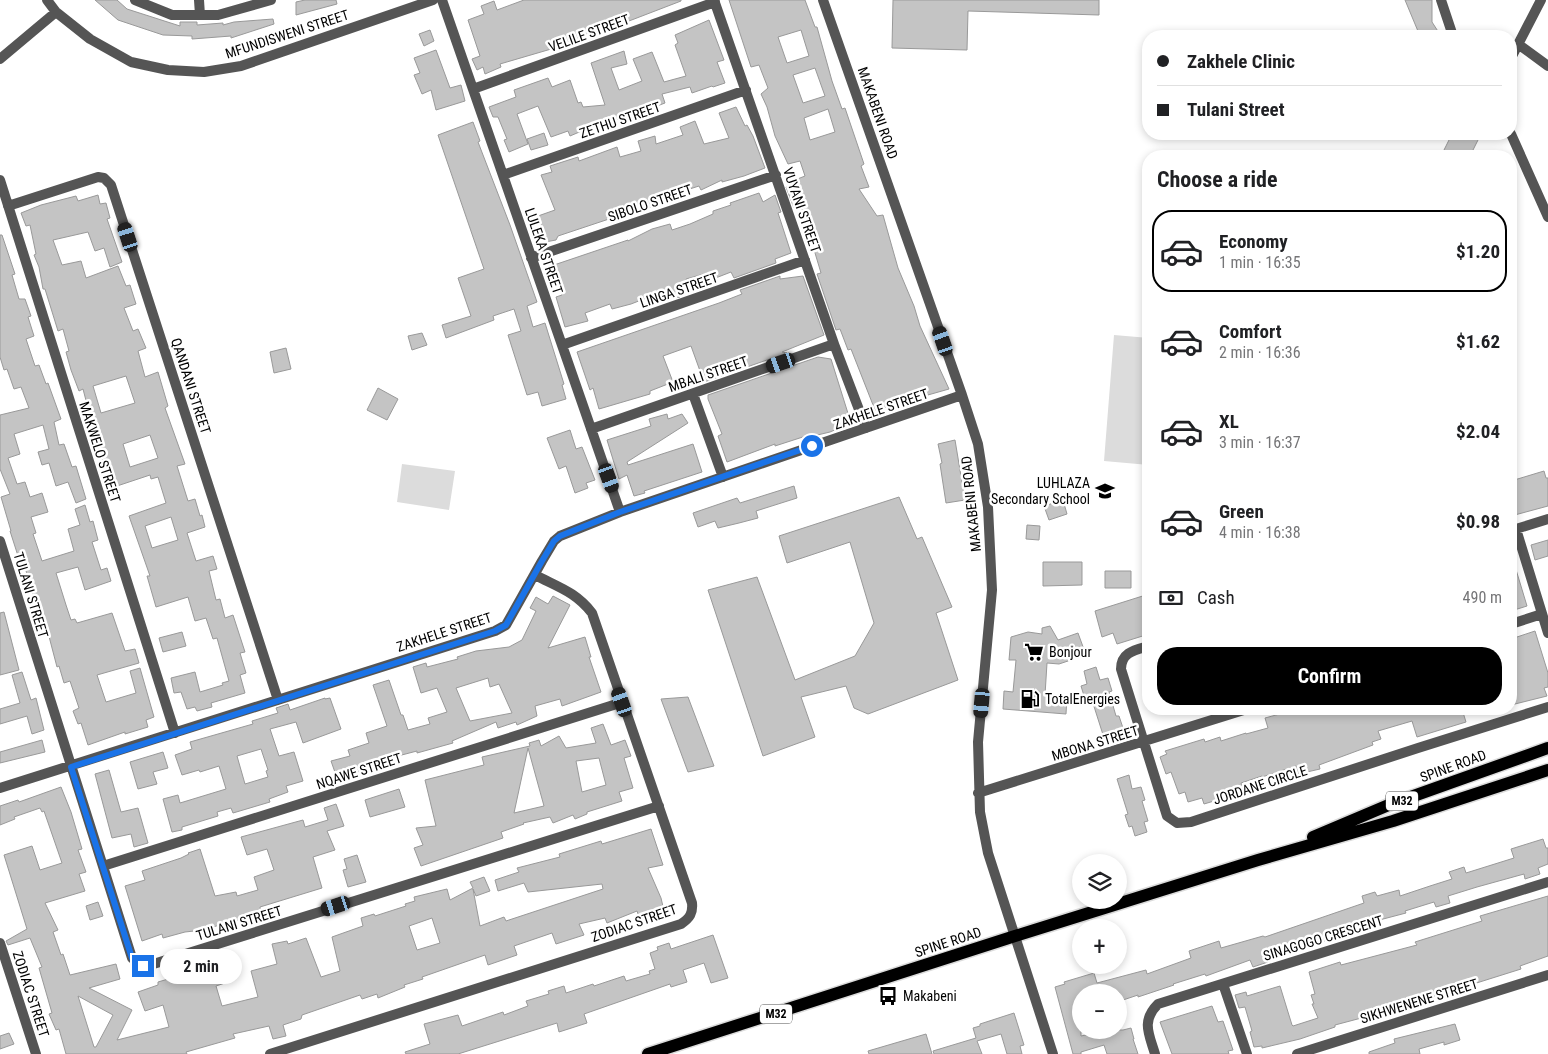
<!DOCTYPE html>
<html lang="en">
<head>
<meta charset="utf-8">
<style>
  body { margin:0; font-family:"Roboto Condensed",sans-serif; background:#f6f6f6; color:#202124; height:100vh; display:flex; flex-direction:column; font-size:19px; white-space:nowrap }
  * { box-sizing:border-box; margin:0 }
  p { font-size:16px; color:#757577 }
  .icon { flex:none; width:28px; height:28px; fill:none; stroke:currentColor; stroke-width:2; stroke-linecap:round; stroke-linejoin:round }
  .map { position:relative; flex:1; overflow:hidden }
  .panel { position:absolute; left:1142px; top:150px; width:375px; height:565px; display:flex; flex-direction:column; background:#fff; border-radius:20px; box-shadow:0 2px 8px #0003 }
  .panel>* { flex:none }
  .hud { position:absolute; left:1142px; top:30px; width:375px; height:110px; border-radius:20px; box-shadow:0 2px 8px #0003; display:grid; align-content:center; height:110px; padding:0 15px; background:#fff }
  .tools { position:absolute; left:1072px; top:854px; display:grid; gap:10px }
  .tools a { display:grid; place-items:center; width:55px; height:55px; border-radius:50%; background:#fff; box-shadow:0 2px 8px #0003; font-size:25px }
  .end { position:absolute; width:22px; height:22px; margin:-11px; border:6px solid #1a73e8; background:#fff; box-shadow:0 0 0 2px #fff }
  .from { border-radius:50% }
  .bubble { position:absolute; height:35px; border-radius:18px; background:#fff; box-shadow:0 2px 8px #0003; font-size:16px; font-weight:700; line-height:35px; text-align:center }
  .car { position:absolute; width:15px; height:30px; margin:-15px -8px; border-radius:6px; box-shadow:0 0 4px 1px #0007; background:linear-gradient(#222 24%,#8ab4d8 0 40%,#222 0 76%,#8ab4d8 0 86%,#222 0) }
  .hud b { display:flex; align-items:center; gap:18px; height:48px; font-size:19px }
  .hud b+b { border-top:1px solid #e0e0e0 }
  .hud i { width:12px; height:12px; background:#202124 }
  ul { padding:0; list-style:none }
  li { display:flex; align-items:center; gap:15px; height:82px; margin:0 10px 8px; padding:0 5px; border:2px solid transparent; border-radius:20px }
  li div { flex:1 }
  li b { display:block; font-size:19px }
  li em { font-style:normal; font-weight:700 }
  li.selected { border-color:#000 }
  li>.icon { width:45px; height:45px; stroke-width:1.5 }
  h2 { padding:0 15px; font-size:22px; line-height:60px }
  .pay { display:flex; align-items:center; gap:12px; height:55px; padding:0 15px; font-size:19px }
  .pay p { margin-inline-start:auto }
  .button { display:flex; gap:10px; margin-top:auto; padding:10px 15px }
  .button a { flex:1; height:58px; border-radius:20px; background:#000; color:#fff; font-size:20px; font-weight:700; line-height:58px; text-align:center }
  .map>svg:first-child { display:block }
  .green { fill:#dcdcdc }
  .building { fill:#c4c4c4; stroke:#999; fill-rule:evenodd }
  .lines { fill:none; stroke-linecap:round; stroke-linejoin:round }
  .primary-casing { stroke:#dbdbdb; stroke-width:15 }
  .street { stroke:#555; stroke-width:10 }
  .primary { stroke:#000; stroke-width:12 }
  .route { stroke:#1a73e8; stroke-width:6 }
  .labels { text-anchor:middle; stroke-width:5; stroke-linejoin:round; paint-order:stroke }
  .shield { fill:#fff; stroke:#4c4c4c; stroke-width:1 }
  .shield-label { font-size:12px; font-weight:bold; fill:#000 }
  .street-label { font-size:14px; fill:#000; stroke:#fff }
  .poi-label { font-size:14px; fill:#000; stroke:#fff; text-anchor:start }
</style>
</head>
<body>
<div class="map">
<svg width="1548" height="1054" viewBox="0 0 1548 1054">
  <rect width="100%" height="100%" fill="#fff"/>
  <!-- green -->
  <path class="green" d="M1114,335L1149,338V465L1104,461Z
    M402,464L455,471L449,510L397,502Z"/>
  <!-- building -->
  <path class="building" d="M95,0H117L127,9L180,26V22H197V25L223,23V25L234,22L273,19L274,24L231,38V36L192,39V36L163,35L118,20Z
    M305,0H336L337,4L296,15V2Z
    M524,0H681V1L603,31L602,27L558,47L500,64L501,67L485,74L483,67L477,70L472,59L480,56L468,20L484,14L481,6L494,1L497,10Z
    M729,0H805L815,27H817L832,81L842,109L845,108L864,164L861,166L869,187L859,189L877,216L883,215L898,268L914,306L920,326L949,389L875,410L851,349L848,350L840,329L836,330L817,274L821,273L801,206L794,208L786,187L790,184V182L805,176L800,161L788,164L775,136L767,107L761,94L768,88L759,65L751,67ZM801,30L809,56L787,63L778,37ZM815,68L825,96L803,103L793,75ZM828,109L835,132L810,140L804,118Z
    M893,0H1099V15L968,11L967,50L892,48Z
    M1405,0H1432V22L1441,36H1420Z
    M709,20L724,60L717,62L725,83L713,87L712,86L692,93L690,87L662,94L665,103L649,109L650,110L591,127L570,136L568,131L551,137L538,106L517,114L528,144L509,152L504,140L507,139L498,117H493L489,107L516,97L514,90L548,78L552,87L570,80L578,103L581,102L583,107L605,105L591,63L624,51L627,64L611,68L619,90L642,81L633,59L652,52L664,82L686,76L675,45L678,43L675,35Z
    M430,30L434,41L424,46L419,34Z
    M436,50L450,88L461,85L465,101L436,110L431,90L422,94L414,75L420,73L414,58Z
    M736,107L745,126L747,125L753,136L765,168L744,176L722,182V180L701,190L699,186L655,200V205L640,211H635L633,204L610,212L612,218L558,236L556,240L545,242L540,239L536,229L542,227L538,216L555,210L541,175L552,172L550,166L578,157L579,161L617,147L620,157L641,151L638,141L655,136L656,144L683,135L680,127L695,121L704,144L729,138L719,113Z
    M473,122L480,141L478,142L510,225L537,302L527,306L533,327L545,323L564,384L562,385L566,399L542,406L538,392L527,395L508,335L521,331L514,309L493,316L494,320L446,338L442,325L471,316L458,278L484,269L438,135Z
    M544,133L548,145L531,150L527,139Z
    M1452,134H1481L1470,156H1457L1444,150Z
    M759,193L763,202L775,195L781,212L778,213L780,219L791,253L775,259L776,263L734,278L731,272L713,279L711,272L686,279L688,284L677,287L680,297L675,298L667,290L631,304L612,309L610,304L585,313L588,321L565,327L556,297L562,295L551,266L628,240V241L652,229L670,224L672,230L690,224L713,214V211L731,205L730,203Z
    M98,195L100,204L106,203L110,218L107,219L122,262L110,267L104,248L95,251L88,232L53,240L62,265L81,261L86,278L118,266L126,286L130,285L136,304L124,308L133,331L138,329L146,348L138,351L145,377L158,372L168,406L165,408L185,464L177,466L188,501L195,499L200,516L202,515L205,527L187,533L196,561L213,556L217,569L209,571L216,600L220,599L225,618L233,615L245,652L240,653L246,673L240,675L245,693L211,703L212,707L197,711L195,707L187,709L181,692L174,693L171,678L195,672L200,692L223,685L222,683L229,681L217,638L213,639L206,618L195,621L188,597L156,607L147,576H150L129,516L166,503L158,477L151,479L150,475L114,487L109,472H106L96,439L83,389L79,391L71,370L66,352L69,351L63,329L58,331L45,289H43L39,267L34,255L36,254L30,225L26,226L21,213L41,205L76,196L78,201ZM126,376L135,403L101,413L93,386ZM150,435L158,458L130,467L123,444ZM171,517L178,540L152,548L145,526Z
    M0,235H2L15,274L12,275L19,299H25L31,316L28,317L34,336L26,339L35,366L39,365L46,384L48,383L61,419L54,422L59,445L64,444L72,467L76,466L86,499L76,503L68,482L56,486L49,463L42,465L38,452L49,449L43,425L14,434L20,454L8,458L17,484L25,482L30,497L42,493L48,512L31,517L36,533L33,534L42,561L74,551L68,529L80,525L75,509L85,505L90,522L93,521L98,540L92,542L101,570L107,568L111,581L85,590L78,567L56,573L66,605L71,620L75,619L77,623L112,613L125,651L135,649L139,663L97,675L106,702L136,693L130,671L140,668L154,717L146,720L148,727L125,734V732L88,745L81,723L78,724L73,711L79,708L70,681L64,683L59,666L57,667L46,625L42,626L24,564L22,565L19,559L10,531H11L1,497L10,494L0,469V415L29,408L21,387L14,389L7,369L4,370L0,357Z
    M780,276V279L803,276L824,335L782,352L787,353L704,382L691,346L663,356L673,382L650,391V394L599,409L593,388L590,390L577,352L719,303L742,294L740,290Z
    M422,333L427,345L412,350L408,336Z
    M286,348L291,369L274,373L270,352Z
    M818,357L831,359L851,423L830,432L809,437V435L775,446V444L727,462L718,436L722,434L708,399V395Z
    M378,388L398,399L387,420L367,410Z
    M667,414L668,419L682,414L688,423L627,462L628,465L693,444L702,472L644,491L645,493L634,496L627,475L619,479L607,440L651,426L649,419Z
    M570,430L576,449L582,447L595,480L586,483L588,488L575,493L566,466L559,469L547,438Z
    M955,440L965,500L946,503L940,464L942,463L938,444Z
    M1544,471L1546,478H1548V506L1511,516V481Z
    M794,486L797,498L756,511L758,518L739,523L718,528L715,521L698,527L693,513L737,498L740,503Z
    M899,497L917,539L922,537L952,607L936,613L958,680L868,714L854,708L846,686L801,697L815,737L763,756L708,590L757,577L795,680L855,656L874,623L850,542L787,563L779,536Z
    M1063,500L1067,514L1049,520L1044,506Z
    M1027,525L1040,526L1039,540L1026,539Z
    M1548,540V556L1535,560L1531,545Z
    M1043,562H1082V585L1043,586Z
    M1514,563L1527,606L1511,611V564Z
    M1105,571H1131V588H1105Z
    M1149,594V634L1117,644L1113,633L1102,637L1095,611Z
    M553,596L570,605L548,648L585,637L591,657H589L601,692L562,706L560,699L535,706L537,716L517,725L516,722L498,728L496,722L452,741L453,743L417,753V751L394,757L395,761L337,778L331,761L350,756L348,750L369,743L366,733L387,726L373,685L389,680L401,715H403L408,730L430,724L428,718L447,712L437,688L421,693L413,667L426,663L427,667L458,659L457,657L476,651L509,647L522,640L536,611L530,608L536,597L548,604ZM488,678L490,687L499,684L512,713L470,721L456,688Z
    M4,612L19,670L0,675V613Z
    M1050,626L1058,640L1078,633L1086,655L1073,659L1071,652V660L1059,664L1047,663L1045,695L1067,697L1066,714L1003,709L1004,691L1013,692L1016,660H1009L1011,637L1028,632L1042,634V628Z
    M1535,631L1548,673V687L1544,688L1547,696L1511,705V639Z
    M182,632L186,646L163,652L159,638Z
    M1096,667L1100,680L1108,678L1112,691L1109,692L1116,716H1119L1123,728L1119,729L1121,736L1105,741L1091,697L1085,699L1081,686L1087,684L1084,671Z
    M22,672L31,700L36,698L44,730L32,734L27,716L0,724V709L20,703L12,675Z
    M688,697L714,766L688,772L661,699Z
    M325,698V699L330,698L341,729L303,743L296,722L270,729L279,756L294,752L303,781L286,786L288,792L269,799L270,802L233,813L231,808L217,812L218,816L182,827V830L172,832L163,799L178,795L180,803L226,789L219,766L200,772L199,770L182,775L175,755L192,749L190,742L253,724L252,721L278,713L276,708L288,704L290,710ZM261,749L268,770L266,771L268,777L245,784L237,756Z
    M1286,709H1462L1466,722L1417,737L1412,721L1378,731L1381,739L1372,742L1373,745L1319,765L1320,769L1298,774L1296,766L1262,777V776L1241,783L1244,792L1204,804L1202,798L1188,802L1185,792L1179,794L1171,772L1166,774L1160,757L1167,754L1165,751L1204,739L1205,742L1220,737L1221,741L1246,733V734L1268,728L1265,718L1287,712Z
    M603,724L611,745L625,740L631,756L624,758L633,788L619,792L622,801L587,812V814L575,819L573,815L553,823L550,817L523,823L524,824L501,832L503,838L421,866L414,848L423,845L416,828L436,826L425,780L484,765L482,757L530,746L529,743L539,740L541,746L559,736L566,748L596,743L591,728ZM528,748L544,806L514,813ZM599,758L606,785L582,792L576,761Z
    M42,740L45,752L0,763V752Z
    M163,752L168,768L153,772L157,784L138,789L130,762Z
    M109,770L121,812L138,808L148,843L134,847L131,834L112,838L95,774Z
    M1129,775L1132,789L1141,787L1145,800L1142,801L1148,821L1144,822L1147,832L1135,836L1132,826L1129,827L1125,815L1128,814L1117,779Z
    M61,787L71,812L82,849L78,850L86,872L79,874L85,891L45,903L58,930L53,932L61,955L63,954L70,975L116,964L120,979L89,988L132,1010L117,1040L169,1027L163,1005L145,1011L138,992L158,985V982L219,964L225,983L216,986L222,1006L258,997L251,971L277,964L272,944L287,941L288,944L306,938L321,977L340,971L332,937L363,926L361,918L374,914L375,916L406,906L405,904L415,901L414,897L447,889L450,900L473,888L470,882L484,877L490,891L476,896L473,889L480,926L504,917L506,921L603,889L602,884L528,892L524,883L498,891L495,880L519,872L517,868L560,857L559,854L601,841L602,844L651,829L663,865L648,868L661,898L665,915L641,923L637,911L607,923L605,918L579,924L584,935L556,944L552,933L514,946L517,955L488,965L485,955L422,977L423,979L404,985L405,987L378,998L377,994L362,999L360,995L302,1015L301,1019L283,1025L286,1036L273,1039L269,1026L233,1034L235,1038L186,1052L187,1054H66L59,1029L56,1030L49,1014L52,1013L39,968L42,967L30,938L8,945L6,941L27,929L4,855L32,846L40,870L62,863L44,811L42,812L40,808L14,817L15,819L0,825V806L18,800L19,802ZM432,918L440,943L417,950L409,926ZM78,996L113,1015L96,1047H94Z
    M399,789L405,807L370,817L365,800Z
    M336,804L344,826L327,831L335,850L313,857L322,888L260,907L261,914L194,932V931L185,932L163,938L162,934L142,941L125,886L145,880L142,871L181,858L189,854L188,853L200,849L215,896L236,892L237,896L258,890L254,877L274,870L267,849L247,855L241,837L303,820L305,827L328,820L324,808Z
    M1543,839L1546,848H1548V864L1538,868L1540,874L1525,879L1524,874L1477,887L1448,896L1450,903L1436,907L1434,902L1405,911L1406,913L1368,923L1367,921L1339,930L1341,936L1317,943V945L1302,950L1300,946L1266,957L1268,962L1253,967L1250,960L1206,976L1205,974L1173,984L1174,985L1138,997V995L1120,1001L1119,992H1081V1036L1090,1034V1036L1109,1030H1123L1131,1028L1134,1039H1133L1138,1054H1107L1104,1045L1081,1052V1054H1073L1055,987L1065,984L1064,982L1094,973L1097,983L1146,970L1147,974L1191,958L1189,951L1219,941L1221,948L1263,936L1265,937L1364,903L1362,896L1375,892L1377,896L1399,890L1400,896L1430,886L1452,879L1449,872L1464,867L1466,873L1514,858L1511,849Z
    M357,855L366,882L348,887L343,870L347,869L344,859Z
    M1548,896V956L1520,966L1521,969L1432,997L1433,999L1335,1025V1027L1300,1039L1262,1048V1046L1254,1047L1250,1032L1252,1031L1245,1007L1239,1008L1235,995L1246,992L1247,996L1280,986L1292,1025L1293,1026L1318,1018L1312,1004H1314L1311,995L1315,994L1309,972L1340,962L1341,965L1417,945L1415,942L1482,921L1480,916Z
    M98,902L103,916L90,920L86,906Z
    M713,935L728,978L711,983L704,963L683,970L687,982L671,987L670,984L584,1014L587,1023L559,1032L557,1023L458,1054H406L405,1052L430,1044L424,1024L458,1015L462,1026L503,1012L504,1015L528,1006L526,1001L549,994L548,991L564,986L566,993L593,984L594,986L624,976L626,981L650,974L649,971L655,969L650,953L658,950L657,947L669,943L671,949Z
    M1212,1006L1218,1022L1223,1021L1233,1050L1228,1051L1229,1054H1172L1160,1022Z
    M1014,1013L1024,1045L1020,1046L1022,1054H1007L1001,1034L977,1041L982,1054H934L933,1051L976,1038L973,1028L980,1026V1024Z
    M1455,1024L1460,1040L1444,1045V1042L1419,1049L1420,1054H1369V1052L1395,1043L1394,1039Z
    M9,1033L14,1044L0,1049V1036Z
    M926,1034L932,1054H869L868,1051Z"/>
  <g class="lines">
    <!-- primary casing -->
    <g class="primary-casing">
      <path id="primary" d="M1313,837L1391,804L1548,748
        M648,1054L1015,936L1258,860L1393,821L1548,770"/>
    </g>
    <!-- street -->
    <path class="street" d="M47,0L56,12L90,39L131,62L168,70L204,72L241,66L433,0
      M135,0L172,15H218L271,0
      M199,0L200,15
      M442,0L620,512
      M714,0L834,344L866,428
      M823,0L962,395L978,444L988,507L992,590L978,742L980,812L988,853L1053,1054
      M1441,0L1453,36
      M1518,44L1548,66
      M1511,58L1541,0
      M0,59L56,12
      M473,89L715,2
      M1511,134L1548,217
      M503,175L746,90
      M0,180L175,733
      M8,206L98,177L104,178L111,185L278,700
      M531,258L776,175
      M562,345L805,260
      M693,394L723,477
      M591,429L834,344
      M1548,519L1516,529L1548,633
      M0,541L132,958L140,965L147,966L659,806
      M1511,624L1542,614
      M1149,646C1135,650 1121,652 1121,669L1167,816L1177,823L1191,822L1418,748L1548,707
      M0,788L495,631L506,625L542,561L554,541L560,536L620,512L962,395
      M978,793L1247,709
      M103,866L623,702
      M0,943L36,1054
      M1223,984L1247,1054
      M270,1054L681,924C690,918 693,913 692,903L592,613C576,592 558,587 535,575
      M1155,1054C1149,1034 1141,1021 1158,1004L1548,882
      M1297,1054L1548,975"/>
    <!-- primary -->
    <use href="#primary" class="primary"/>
  </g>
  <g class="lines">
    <!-- route -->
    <path class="route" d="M143,966L134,962L132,958L71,767L495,631L506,625L542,561L554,541L560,536L620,512L812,446"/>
  </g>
  <!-- icons -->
  <defs>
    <g id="school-bare" transform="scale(1.5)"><path d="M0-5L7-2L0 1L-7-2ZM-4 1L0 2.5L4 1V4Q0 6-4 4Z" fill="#000" stroke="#fff" stroke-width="2.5" paint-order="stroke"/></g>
    <g id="supermarket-bare" transform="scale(1.5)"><path d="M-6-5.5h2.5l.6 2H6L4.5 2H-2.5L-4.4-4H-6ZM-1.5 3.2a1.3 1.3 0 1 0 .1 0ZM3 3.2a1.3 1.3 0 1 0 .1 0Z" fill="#000" stroke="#fff" stroke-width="2.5" paint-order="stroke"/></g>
    <g id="fuel-bare" transform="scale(1.5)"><path d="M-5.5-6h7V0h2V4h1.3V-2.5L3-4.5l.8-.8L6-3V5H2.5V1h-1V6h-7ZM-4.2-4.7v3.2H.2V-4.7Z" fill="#000" stroke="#fff" stroke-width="2.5" paint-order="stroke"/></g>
    <g id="bus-bare" transform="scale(1.5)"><path d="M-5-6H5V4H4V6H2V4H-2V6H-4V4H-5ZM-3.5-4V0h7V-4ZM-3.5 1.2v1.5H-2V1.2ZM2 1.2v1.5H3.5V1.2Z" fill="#000" stroke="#fff" stroke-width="2.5" paint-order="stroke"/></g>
  </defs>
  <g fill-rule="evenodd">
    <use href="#school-bare" x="1105" y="491"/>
    <use href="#supermarket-bare" x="1034" y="652"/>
    <use href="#fuel-bare" x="1030" y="699"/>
    <use href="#bus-bare" x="888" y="996"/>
  </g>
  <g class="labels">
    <!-- shield labels -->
    <g class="shield">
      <rect x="1386" y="791.5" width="32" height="19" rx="4"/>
      <rect x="760" y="1004.5" width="32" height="19" rx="4"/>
    </g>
    <g class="shield-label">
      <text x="1402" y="805">M32</text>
      <text x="776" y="1018">M32</text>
    </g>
    <!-- street labels -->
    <g class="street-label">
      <text transform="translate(589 33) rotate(-20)" y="5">VELILE STREET</text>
      <text transform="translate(287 34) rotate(-18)" y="5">MFUNDISWENI STREET</text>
      <text transform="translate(878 113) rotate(71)" y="5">MAKABENI ROAD</text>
      <text transform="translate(620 120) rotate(-19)" y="5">ZETHU STREET</text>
      <text transform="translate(650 203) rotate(-19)" y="5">SIBOLO STREET</text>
      <text transform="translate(802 210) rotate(71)" y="5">VUYANI STREET</text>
      <text transform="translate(544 251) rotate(71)" y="5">LULEKA STREET</text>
      <text transform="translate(679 290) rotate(-19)" y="5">LINGA STREET</text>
      <text transform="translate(708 374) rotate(-19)" y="5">MBALI STREET</text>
      <text transform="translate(191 386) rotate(72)" y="5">QANDANI STREET</text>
      <text transform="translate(881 409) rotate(-19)" y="5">ZAKHELE STREET</text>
      <text transform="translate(100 452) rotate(72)" y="5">MAKWELO STREET</text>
      <text transform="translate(971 504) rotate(-96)" y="5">MAKABENI ROAD</text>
      <text transform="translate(31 595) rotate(73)" y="5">TULANI STREET</text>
      <text transform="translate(444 632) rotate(-18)" y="5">ZAKHELE STREET</text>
      <text transform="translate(1095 743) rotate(-17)" y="5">MBONA STREET</text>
      <text transform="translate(1453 766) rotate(-20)" y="5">SPINE ROAD</text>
      <text transform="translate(359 771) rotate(-18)" y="5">NQAWE STREET</text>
      <text transform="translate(1260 785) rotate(-18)" y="5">JORDANE CIRCLE</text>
      <text transform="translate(239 923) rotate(-17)" y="5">TULANI STREET</text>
      <text transform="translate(634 923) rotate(-19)" y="5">ZODIAC STREET</text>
      <text transform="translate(1323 938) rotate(-17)" y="5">SINAGOGO CRESCENT</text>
      <text transform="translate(948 942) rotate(-18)" y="5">SPINE ROAD</text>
      <text transform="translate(31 994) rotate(72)" y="5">ZODIAC STREET</text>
      <text transform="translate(1419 1001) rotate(-17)" y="5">SIKHWENENE STREET</text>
    </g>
    <!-- poi labels -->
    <g class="poi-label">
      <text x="1090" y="488" text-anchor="end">LUHLAZA<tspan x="1090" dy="16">Secondary School</tspan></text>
      <text x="1049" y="657">Bonjour</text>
      <text x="1045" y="704">TotalEnergies</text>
      <text x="903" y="1001">Makabeni</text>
    </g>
  </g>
</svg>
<div class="tools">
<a><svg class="icon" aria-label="layers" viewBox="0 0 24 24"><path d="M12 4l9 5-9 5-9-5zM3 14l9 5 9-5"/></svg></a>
<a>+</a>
<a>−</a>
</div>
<i class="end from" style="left:812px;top:446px"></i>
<i class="end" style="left:143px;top:966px"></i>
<div class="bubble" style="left:160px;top:949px;width:82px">2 min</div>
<i class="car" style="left:128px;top:237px;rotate:342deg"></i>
<i class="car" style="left:943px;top:341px;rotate:341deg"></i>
<i class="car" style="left:781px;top:363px;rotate:251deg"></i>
<i class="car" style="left:609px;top:478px;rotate:160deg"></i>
<i class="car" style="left:622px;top:702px;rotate:341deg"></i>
<i class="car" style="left:982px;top:703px;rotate:185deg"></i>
<i class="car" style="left:336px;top:906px;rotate:252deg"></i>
<div class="hud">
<b><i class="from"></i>Zakhele Clinic</b>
<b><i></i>Tulani Street</b>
</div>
<section class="panel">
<h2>Choose a ride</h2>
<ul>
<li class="selected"><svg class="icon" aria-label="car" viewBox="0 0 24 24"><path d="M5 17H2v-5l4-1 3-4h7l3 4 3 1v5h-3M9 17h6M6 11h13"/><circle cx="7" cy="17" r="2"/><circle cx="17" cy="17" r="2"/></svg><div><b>Economy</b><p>1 min · 16:35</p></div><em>$1.20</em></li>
<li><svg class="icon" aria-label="car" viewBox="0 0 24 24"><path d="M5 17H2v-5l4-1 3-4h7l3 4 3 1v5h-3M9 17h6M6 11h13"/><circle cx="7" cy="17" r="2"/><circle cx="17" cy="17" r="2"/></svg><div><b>Comfort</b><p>2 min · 16:36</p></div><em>$1.62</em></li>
<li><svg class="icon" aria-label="car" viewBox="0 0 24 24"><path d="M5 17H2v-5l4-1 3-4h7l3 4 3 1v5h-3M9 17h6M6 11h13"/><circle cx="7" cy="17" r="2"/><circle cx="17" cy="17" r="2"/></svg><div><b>XL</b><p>3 min · 16:37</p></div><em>$2.04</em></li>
<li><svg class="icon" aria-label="car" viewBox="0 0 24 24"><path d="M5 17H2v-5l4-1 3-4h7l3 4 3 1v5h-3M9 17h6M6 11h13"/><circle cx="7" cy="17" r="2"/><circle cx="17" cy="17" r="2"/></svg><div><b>Green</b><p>4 min · 16:38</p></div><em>$0.98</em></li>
</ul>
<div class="pay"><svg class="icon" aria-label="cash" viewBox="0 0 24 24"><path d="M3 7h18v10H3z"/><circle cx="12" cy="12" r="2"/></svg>Cash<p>490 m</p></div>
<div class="button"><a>Confirm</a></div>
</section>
</div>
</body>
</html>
